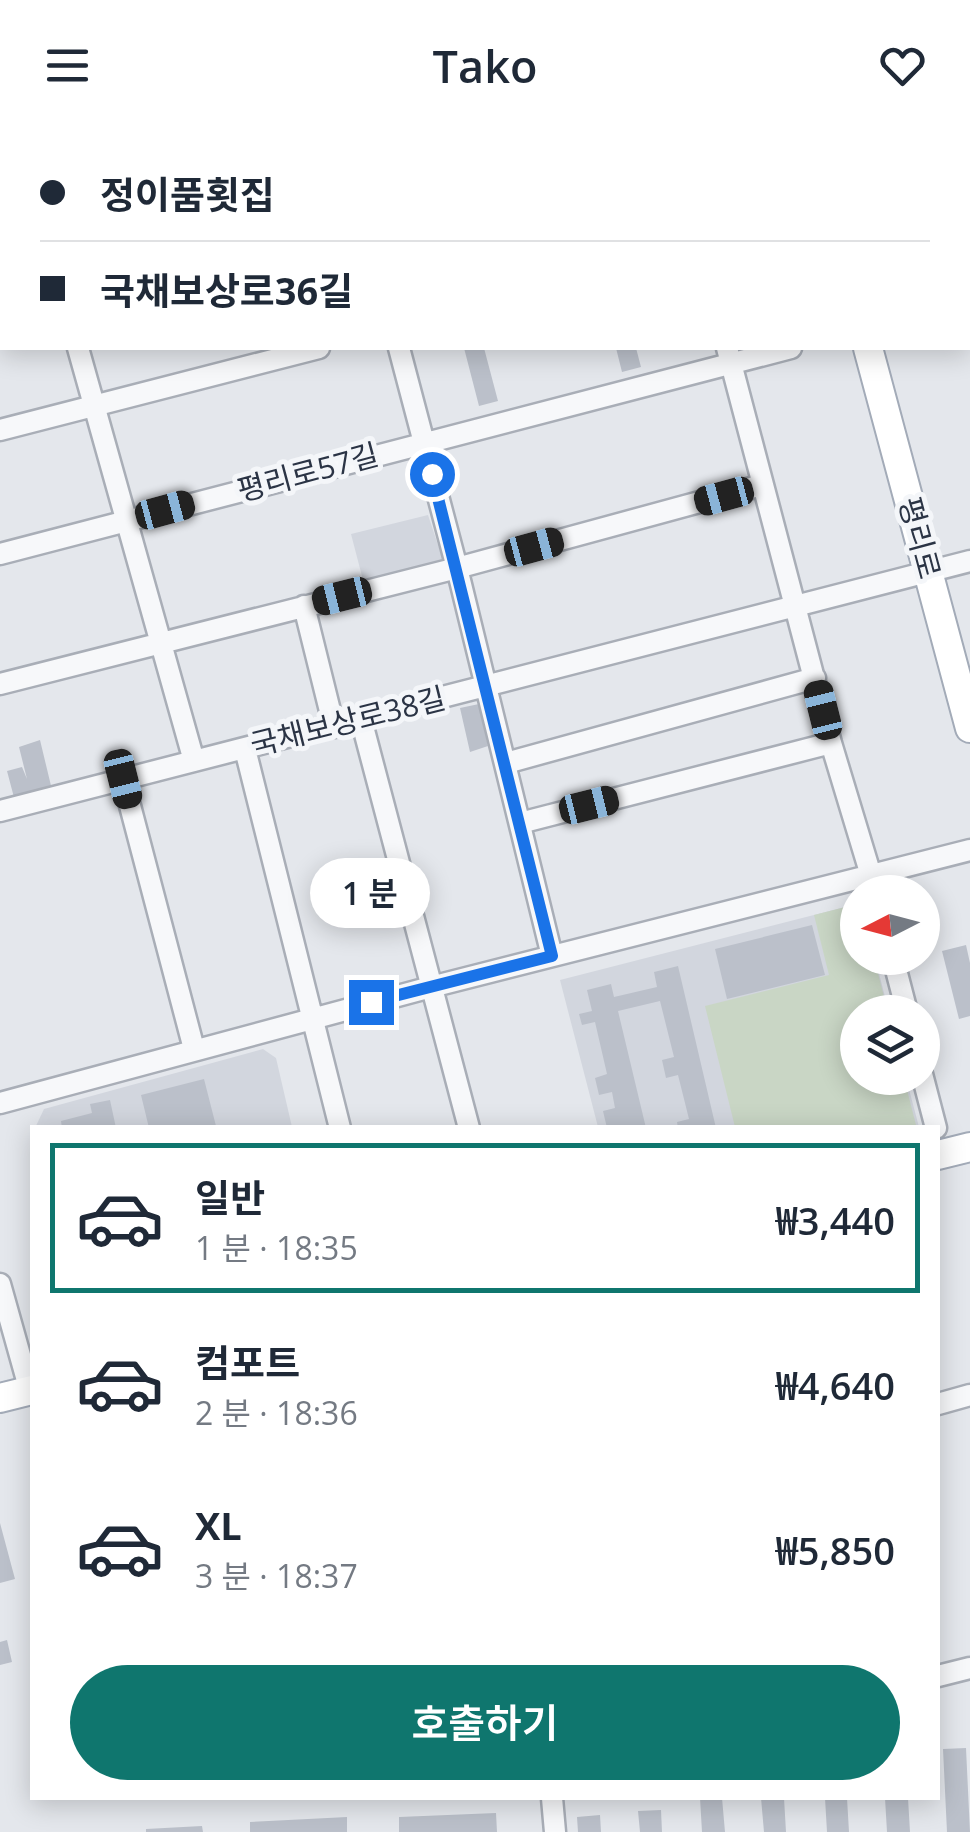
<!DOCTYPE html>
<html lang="ko">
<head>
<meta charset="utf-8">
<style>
  body { margin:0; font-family:"Open Sans","Noto Sans KR",sans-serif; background:#f6f6f7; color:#1f2937; height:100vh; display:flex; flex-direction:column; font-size:38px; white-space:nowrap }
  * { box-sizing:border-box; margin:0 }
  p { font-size:32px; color:#747a83 }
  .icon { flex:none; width:55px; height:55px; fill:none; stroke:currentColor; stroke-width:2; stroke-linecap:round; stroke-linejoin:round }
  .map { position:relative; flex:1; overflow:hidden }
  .panel { position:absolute; left:30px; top:995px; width:910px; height:675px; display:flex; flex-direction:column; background:#fff; border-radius:0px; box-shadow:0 5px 25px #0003 }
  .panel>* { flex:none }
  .banner { position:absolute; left:0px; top:0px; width:970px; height:220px; box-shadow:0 5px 25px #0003; display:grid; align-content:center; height:220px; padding:0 40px; background:#fff }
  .needle { width:65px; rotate:264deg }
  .tools { position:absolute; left:840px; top:745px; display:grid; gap:20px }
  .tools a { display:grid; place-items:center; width:100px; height:100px; border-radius:50%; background:#fff; box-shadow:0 5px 25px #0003; font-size:50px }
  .end { position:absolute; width:45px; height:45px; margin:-22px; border:12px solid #1a73e8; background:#fff; box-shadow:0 0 0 5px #fff }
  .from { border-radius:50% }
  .bubble { position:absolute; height:70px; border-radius:35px; background:#fff; box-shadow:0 5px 25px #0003; font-size:32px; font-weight:600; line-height:70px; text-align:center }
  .car { position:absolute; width:30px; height:60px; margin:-30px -15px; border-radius:12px; box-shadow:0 0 8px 2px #0007; background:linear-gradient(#222 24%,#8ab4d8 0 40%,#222 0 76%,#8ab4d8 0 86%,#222 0) }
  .banner b { display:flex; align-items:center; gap:35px; height:95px; font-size:38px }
  .banner b+b { border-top:2px solid #e0e1e3 }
  .banner i { width:25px; height:25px; background:#1f2937 }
  ul { padding:18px 0 0; list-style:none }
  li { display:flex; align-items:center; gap:30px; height:150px; margin:0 20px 15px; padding:0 20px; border:5px solid transparent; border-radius:0px }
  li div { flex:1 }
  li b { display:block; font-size:38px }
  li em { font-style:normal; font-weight:600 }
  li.active { border-color:#0f766e }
  li>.icon { width:90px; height:90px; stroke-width:1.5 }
  .button { display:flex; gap:20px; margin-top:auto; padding:20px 40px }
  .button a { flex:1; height:115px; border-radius:60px; background:#0f766e; color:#fff; font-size:40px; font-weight:600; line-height:115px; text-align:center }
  header { display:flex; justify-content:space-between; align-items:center; height:130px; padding:0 40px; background:#fff; font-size:45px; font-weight:600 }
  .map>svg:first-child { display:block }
  .built { fill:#d2d6de }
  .green { fill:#c9d6c5 }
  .building { fill:#bbc0ca }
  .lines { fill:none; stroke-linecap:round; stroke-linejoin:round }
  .minor-casing { stroke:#a9aeb7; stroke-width:25 }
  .major-casing { stroke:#a3abb8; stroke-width:32 }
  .minor { stroke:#f7f8fa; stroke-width:20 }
  .major { stroke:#fff; stroke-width:28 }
  .route { stroke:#1a73e8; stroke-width:12 }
  .labels { text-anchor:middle; stroke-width:10; stroke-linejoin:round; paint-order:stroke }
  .street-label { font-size:30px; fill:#2b3445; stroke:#f4f6f9 }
</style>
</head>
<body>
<header><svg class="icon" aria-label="menu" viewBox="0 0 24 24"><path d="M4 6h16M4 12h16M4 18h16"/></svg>Tako<svg class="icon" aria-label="heart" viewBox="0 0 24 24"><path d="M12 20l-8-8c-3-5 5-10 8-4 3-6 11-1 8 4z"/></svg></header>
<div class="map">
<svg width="970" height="1702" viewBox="0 0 970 1702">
  <rect width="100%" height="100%" fill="#e4e7ec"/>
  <!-- built -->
  <path class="built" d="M428,385L444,433L364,454L351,404Z
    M857,774L858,828H875L889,882H858V948H906L919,997H598L560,850Z
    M263,919L276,928L292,997L35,998L44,979Z"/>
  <!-- green -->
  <path class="green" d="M857,774L858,828H874L888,882H858V948H904L916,995L735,997L705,876L829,845L814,785Z"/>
  <!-- building -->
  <path class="building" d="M464,218H484L498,271L479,276Z
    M616,218H636L641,237L622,242Z
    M479,574L488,616L470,622L460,578Z
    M40,610L53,664L16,675L7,641L22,637L27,649L19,617Z
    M812,795L825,845L727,869L715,819Z
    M966,815L970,833V886L959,889L942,821Z
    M678,836L716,998H678L677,992L689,989L678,945L666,948L662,930L674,927L660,871L618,881L646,998H607L603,981L615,978L612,962L599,965L595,948L607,944L595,892L582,895L579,884L592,881L587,860L611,854L614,867L657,857L654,842Z
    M204,949L216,996L149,998L141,965Z
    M110,970L116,998H62L61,991L92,983L90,974Z
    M0,1393L15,1449L0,1453Z
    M7,1510L12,1532L0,1535V1512Z
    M966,1618L970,1702H947L943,1619Z
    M700,1668H722L725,1702H702Z
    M761,1668H784L786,1702H764Z
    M825,1668H847L849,1702H827Z
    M885,1668H908L910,1702H887Z
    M661,1680L662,1702H640L638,1681Z
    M496,1683L497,1702H399V1687Z
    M600,1685L601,1702H578L577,1687Z
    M347,1687V1702H250V1692Z
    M202,1696L203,1702H146V1699Z"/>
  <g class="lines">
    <!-- minor casing -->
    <g class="minor-casing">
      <path id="minor" d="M17,0V2
        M328,0L329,2
        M633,0L634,2
        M906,0L907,2
        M968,158L970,165
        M78,218L194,631
        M399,218L457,438L552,826
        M727,218L831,613L876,762
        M0,300L319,218
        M0,424L791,218
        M304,476L334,597
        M0,554L457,438L762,355
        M361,589L469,998
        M245,619L340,998
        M506,633L815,548
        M123,649L194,919
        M0,681L970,431
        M520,693L831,613
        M893,828L907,882
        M922,944L936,998
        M0,973L431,857L970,720
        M0,1154L30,1261
        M938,1274L970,1265
        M938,1546L970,1538
        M552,1668L555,1702"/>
    </g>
    <!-- major casing -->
    <g class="major-casing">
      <path id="major" d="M790,0L791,2
        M543,2L553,0
        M0,142H2
        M868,218L970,598
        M938,1025L970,1017
        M0,1268L32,1260"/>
    </g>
    <!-- minor -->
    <use href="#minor" class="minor"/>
    <!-- major -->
    <use href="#major" class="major"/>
  </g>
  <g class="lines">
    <!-- route -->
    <path class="route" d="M371,872L552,826L432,344"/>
  </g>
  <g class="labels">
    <!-- street labels -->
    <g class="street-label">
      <text transform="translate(308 343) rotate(-15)" y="10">평리로57길</text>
      <text transform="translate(919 408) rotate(75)" y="10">평리로</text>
      <text transform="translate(348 592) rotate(-14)" y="10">국채보상로38길</text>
    </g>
  </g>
</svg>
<div class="tools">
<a><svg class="needle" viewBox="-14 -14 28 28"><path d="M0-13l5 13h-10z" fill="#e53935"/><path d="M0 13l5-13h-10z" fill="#747a83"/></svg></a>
<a><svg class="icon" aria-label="layers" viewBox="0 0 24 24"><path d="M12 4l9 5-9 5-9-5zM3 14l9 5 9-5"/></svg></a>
</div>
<i class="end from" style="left:432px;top:344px"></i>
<i class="end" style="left:371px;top:872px"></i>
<div class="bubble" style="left:310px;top:728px;width:120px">1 분</div>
<i class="car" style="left:724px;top:366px;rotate:255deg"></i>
<i class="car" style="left:165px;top:380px;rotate:75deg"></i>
<i class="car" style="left:534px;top:417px;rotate:75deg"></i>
<i class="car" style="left:342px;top:466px;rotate:256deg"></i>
<i class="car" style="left:823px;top:580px;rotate:346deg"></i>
<i class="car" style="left:123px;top:649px;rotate:166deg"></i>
<i class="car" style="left:589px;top:675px;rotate:76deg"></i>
<div class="banner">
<b><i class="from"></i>정이품횟집</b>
<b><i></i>국채보상로36길</b>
</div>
<section class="panel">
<ul>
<li class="active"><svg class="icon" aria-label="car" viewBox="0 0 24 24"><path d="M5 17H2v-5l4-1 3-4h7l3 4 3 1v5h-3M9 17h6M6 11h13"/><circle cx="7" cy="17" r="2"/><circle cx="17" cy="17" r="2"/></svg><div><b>일반</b><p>1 분 · 18:35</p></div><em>₩3,440</em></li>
<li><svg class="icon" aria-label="car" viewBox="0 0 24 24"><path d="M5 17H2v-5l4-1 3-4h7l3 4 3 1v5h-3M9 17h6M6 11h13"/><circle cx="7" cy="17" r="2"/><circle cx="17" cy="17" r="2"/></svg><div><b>컴포트</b><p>2 분 · 18:36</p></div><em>₩4,640</em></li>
<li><svg class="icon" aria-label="car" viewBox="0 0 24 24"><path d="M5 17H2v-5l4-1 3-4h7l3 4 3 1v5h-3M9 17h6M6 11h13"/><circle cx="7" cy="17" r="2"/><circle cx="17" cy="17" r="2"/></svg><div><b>XL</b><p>3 분 · 18:37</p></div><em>₩5,850</em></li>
</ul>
<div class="button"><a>호출하기</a></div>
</section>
</div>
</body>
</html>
